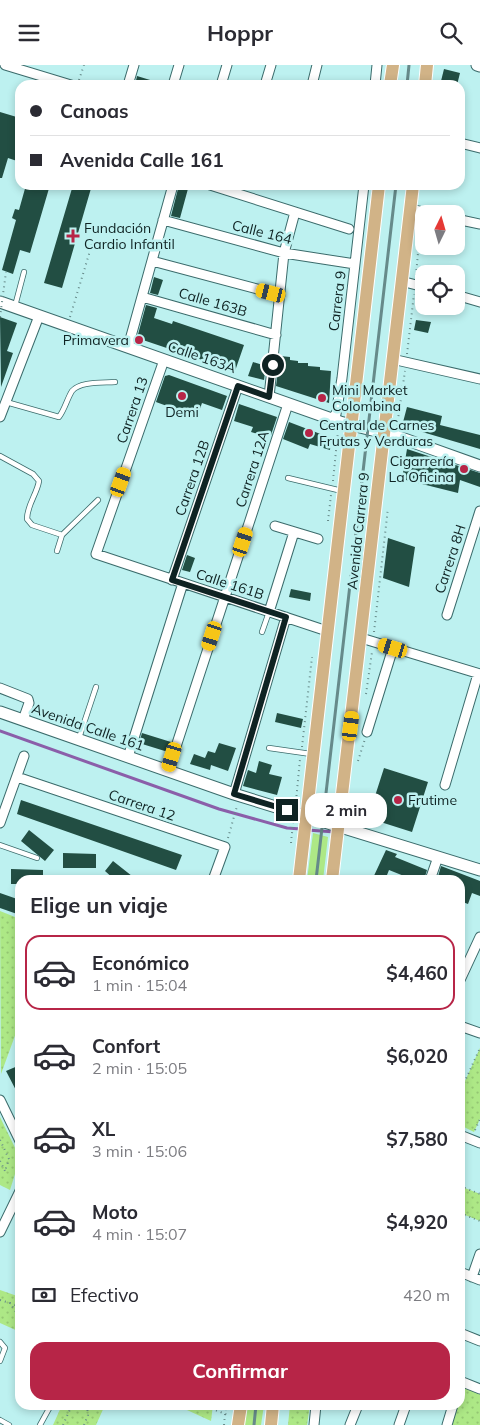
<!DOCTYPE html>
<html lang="es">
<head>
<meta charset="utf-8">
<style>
  body { margin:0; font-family:Mulish,sans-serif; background:#f2f2f3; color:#2b2b33; height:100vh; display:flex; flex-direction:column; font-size:19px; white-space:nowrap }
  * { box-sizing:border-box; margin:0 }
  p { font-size:16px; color:#7c7c81 }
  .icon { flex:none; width:28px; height:28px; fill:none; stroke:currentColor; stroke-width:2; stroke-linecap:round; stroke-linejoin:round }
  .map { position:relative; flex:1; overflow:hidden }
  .drawer { position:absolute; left:15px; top:810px; width:450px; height:535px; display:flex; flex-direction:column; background:#fff; border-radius:15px; box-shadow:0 2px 8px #0003 }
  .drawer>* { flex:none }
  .hud { position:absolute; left:15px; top:15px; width:450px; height:110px; border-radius:15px; box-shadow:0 2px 8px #0003; display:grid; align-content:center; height:110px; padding:0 15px; background:#fff }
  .needle { width:32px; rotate:5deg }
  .buttons { position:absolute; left:415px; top:140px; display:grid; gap:10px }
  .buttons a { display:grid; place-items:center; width:50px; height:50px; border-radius:10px; background:#fff; box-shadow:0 2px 8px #0003; font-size:25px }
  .end { position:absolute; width:22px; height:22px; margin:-11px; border:6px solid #0f2323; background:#fff; box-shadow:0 0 0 2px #fff }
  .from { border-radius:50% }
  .bubble { position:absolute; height:35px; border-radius:15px; background:#fff; box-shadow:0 2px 8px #0003; font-size:16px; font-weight:700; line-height:35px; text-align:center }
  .car { position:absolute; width:15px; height:30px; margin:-15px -8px; border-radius:6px; box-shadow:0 0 4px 1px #0007; background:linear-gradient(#f5c518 24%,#345 0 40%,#f5c518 0 76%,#345 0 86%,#f5c518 0) }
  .hud b { display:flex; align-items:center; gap:18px; height:48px; font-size:19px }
  .hud b+b { border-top:1px solid #e1e1e2 }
  .hud i { width:12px; height:12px; background:#2b2b33 }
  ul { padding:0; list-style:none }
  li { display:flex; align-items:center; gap:15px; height:75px; margin:0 10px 8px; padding:0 5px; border:2px solid transparent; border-radius:15px }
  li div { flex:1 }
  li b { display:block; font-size:19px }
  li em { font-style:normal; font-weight:700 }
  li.on { border-color:#b72547 }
  li>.icon { width:45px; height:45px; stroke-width:1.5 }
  h2 { padding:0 15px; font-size:22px; line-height:60px }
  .pay { display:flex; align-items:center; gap:12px; height:55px; padding:0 15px; font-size:19px }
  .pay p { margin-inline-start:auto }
  .button { display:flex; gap:10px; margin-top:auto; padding:10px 15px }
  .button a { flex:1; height:58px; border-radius:15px; background:#b72547; color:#fff; font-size:20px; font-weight:700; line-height:58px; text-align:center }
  header { display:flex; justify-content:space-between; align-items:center; height:65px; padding:0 15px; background:#fff; font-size:22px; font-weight:700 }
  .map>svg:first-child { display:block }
  .grass { fill:#ade886 }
  .park { fill:url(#park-dots) }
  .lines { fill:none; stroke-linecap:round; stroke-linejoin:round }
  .stream { stroke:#8b5ea9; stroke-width:3 }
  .building { fill:#224e43 }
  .lane-casing { stroke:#3b6b6b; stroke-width:6 }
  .street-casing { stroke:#3b6b6b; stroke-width:11 }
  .secondary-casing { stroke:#3b6b6b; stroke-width:13 }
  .primary-casing { stroke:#fff; stroke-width:14 }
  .path { stroke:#668a89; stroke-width:2; stroke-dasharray:1 4; stroke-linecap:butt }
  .lane { stroke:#fff; stroke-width:4.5 }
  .street { stroke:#fff; stroke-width:9 }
  .secondary { stroke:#fff; stroke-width:11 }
  .primary { stroke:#d1b387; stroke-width:12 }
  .rail { stroke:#668a8a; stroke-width:3 }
  .path-bridge { stroke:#668a89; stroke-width:2; stroke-dasharray:1 4; stroke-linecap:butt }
  .route { stroke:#0f2323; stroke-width:6 }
  .poi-dot { fill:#b72547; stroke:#bdf1f0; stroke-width:2 }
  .labels { text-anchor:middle; stroke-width:5; stroke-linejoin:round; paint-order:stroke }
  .poi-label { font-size:14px; fill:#0f2323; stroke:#bdf1f0; text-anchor:start }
  .street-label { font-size:14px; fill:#0f2323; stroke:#bdf1f0 }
</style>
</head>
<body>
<header><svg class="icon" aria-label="menu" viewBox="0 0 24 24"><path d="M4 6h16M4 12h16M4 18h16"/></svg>Hoppr<svg class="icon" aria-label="search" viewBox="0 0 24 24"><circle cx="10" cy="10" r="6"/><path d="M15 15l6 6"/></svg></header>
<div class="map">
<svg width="480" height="1360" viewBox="0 0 480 1360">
  <defs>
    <pattern id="park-dots" width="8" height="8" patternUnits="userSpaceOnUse" patternTransform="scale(1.25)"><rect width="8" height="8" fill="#ade886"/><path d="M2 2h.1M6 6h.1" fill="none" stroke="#94c773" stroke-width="1.8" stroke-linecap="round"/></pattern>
  </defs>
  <rect width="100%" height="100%" fill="#bdf1f0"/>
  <!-- grass -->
  <path class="grass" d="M313,768L328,772L323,815H307Z
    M247,1340H264L261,1360H244Z"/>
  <!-- park -->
  <path class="park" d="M0,846L20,854V957L1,1009Z
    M480,983V1054L474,1067L460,1060V1027Z
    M0,1052L20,1093L10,1125L0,1120Z
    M460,1121L480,1129V1156L460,1148Z
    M0,1225L20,1232V1267L0,1258Z
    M463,1321L480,1327V1360H451L457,1340H460Z
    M62,1340H105L96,1360H53Z
    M176,1340H213L211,1356Z
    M290,1340H310L307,1360H288Z"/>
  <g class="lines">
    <!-- stream -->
    <path class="stream" d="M0,666L219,744L287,763L301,764
      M307,765L335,767"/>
  </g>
  <!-- building -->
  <path class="building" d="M444,4L460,8L457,20L441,16Z
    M137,11L160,18L159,20H135Z
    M0,47L20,53V97L8,93L2,113H0Z
    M26,120H50L30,188L20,185L13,209L2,205L16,155L12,153L15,144L19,145Z
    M73,120H92L62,223L44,218Z
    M179,120H189L180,153L171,151Z
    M154,212L163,215L158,230L150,228Z
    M146,240L157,243L154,253L172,259L173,256L244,280L235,306L137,273Z
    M0,252L17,258L7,286L13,288L1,322Z
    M416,255L431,257L428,268L414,265Z
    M280,291L290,292V295L298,296V298H308V301L320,302V305L331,306L329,338L276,321Z
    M253,297L266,301L264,315L248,311Z
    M169,310L227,331L222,345L202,338L197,352L156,337L165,311Z
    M239,339L277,352L271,370L266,368L265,371L251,367L253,362L234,356Z
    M407,342L442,351L440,360L480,370V384L402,361Z
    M289,357L331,373L330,385L310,379L308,384L283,374Z
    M407,384L480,408V422L460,415L458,428L402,414Z
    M388,473L415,482L409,522L383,513Z
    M187,490L195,493L190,507L182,505Z
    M291,524L311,528L310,536L289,532Z
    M277,648L303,654L301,663L275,657Z
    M142,668L171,677L168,687L139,678Z
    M219,678L236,683L228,706L211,700L210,705L190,699L194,689L205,693L208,686L215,688Z
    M259,696L272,700L269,709L282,712L277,730L243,721L248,705L256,708Z
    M384,703L428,717L412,767L368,753Z
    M21,735L182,790L176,805L17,749Z
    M29,765L54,785L45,796L21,776Z
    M386,785L397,789L395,792L427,805L424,815H414L389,805L385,815H372Z
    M63,788L96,789V803H63Z
    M113,796L137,815H115L105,806Z
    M441,801L480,816V831L472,828L468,839L460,836V815H437Z
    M11,804L43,805V815H20V819H11Z
    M0,828L20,835V850L0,843Z
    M20,1000V1033L6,1006Z"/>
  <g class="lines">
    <!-- lane casing -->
    <g class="lane-casing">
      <path id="lane" d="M15,241L24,207
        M6,337L59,352C65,344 67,334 72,326C80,316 104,318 115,317
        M0,391L33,409L39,416C37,429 27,440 27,454L32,460L62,470
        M288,413L342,426
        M57,486L62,470L98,435
        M262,567L269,547
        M79,673L96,622
        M269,683L311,689
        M0,780L37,793
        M0,1277L5,1283L0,1296
        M0,1355L9,1360
        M40,1360L51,1340"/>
    </g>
    <!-- street casing -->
    <g class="street-casing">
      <path id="street" d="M5,0L71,20
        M128,20L134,0
        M173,20L179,0
        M221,20L227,0
        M265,20L271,0
        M312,20L317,0
        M375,20L377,0
        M460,78L480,83
        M210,120L349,164
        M410,144L433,149
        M456,154L480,159
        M163,155L284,188L355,199
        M152,196L280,230
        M401,216L424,222
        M456,230L480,237
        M142,232L276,270
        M128,282L173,120
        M392,294L480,314
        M164,295L96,489L327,566
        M269,332L284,188L295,147
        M0,352L39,251
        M331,354L336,349L342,313L364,120
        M275,461L318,474
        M172,515L238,321
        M269,547L294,467
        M447,550L480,446
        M361,573L480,609
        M0,623L28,634L29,638L23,655
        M367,667L393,583
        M128,692L183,518
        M168,706L288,339
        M17,712L225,782L213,815
        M445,720L478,609
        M234,729L286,552
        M0,758L24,691
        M430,815L438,792
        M460,915L480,872
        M460,961L480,968
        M0,1035L20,1076
        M460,1070L480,1078
        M0,1167L20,1126
        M460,1207L480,1215
        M472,1212L480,1189
        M460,1268L480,1276
        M460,1316L480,1324
        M314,1360L316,1340
        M350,1360L358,1340
        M399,1360L406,1340
        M447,1360L453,1340"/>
    </g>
    <!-- secondary casing -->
    <g class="secondary-casing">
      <path id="secondary" d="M477,0L480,1
        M0,237L340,357L396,371L480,401
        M0,647L234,729L480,805"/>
    </g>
    <!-- primary casing -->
    <g class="primary-casing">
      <path id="primary" d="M390,20L393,0
        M425,20L427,0
        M299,815L379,120
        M332,815L413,120
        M238,1360L241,1340
        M271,1360L273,1340"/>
    </g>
    <!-- path -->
    <path class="path" d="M79,15L84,0
      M416,210L421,155
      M70,252L93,176
      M407,289L414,229
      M397,361L405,306
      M333,416L338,366
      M328,456L331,430
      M374,567L388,443
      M366,629L372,587
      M302,682L312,592
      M358,696L365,674
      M296,736L300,694
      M228,773L237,741
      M291,778L293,758
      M460,1027L480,983
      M475,1065L480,1054
      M0,1075L9,1094L5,1106
      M0,1096L5,1106
      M460,1121L480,1129
      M460,1148L480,1156
      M0,1235L10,1238
      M20,1242L10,1238L20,1253
      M202,1340L228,1350
      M63,1360L72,1340
      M84,1360L88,1350L87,1340
      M224,1360L226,1340"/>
    <!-- lane -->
    <use href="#lane" class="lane"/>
    <!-- street -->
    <use href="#street" class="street"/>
    <!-- secondary -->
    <use href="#secondary" class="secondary"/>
    <!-- primary -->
    <use href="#primary" class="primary"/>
    <!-- rail -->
    <path class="rail" d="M407,20L409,0
      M316,815L396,120
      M254,1360L256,1340"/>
    <!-- path-bridge -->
    <path class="path-bridge" d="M0,252L6,207"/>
  </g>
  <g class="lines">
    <!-- route -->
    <path class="route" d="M273,300L269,332L238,321L172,515L286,552L234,729L287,745"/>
  </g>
  <!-- markers -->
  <g class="poi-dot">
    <path d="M70.5 163.5h5v5h5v5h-5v5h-5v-5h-5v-5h5z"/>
    <circle cx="139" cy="275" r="5"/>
    <circle cx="182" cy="331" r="5"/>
    <circle cx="322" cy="333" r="5"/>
    <circle cx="309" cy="368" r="5"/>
    <circle cx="464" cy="404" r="5"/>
    <circle cx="398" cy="735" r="5"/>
  </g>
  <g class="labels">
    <!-- poi labels -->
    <g class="poi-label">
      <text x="84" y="168">Fundación<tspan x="84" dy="16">Cardio Infantil</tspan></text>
      <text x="129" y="280" text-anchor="end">Primavera</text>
      <text x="332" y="330">Mini Market<tspan x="332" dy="16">Colombina</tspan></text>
      <text x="182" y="352" text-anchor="middle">Demi</text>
      <text x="319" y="365">Central de Carnes<tspan x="319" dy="16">Frutas y Verduras</tspan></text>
      <text x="454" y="401" text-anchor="end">Cigarrería<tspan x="454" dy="16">La Oficina</tspan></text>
      <text x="408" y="740">Frutime</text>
    </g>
    <!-- street labels -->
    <g class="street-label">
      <text transform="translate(262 167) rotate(14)" y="5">Calle 164</text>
      <text transform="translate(337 236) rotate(-83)" y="5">Carrera 9</text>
      <text transform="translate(213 237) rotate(16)" y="5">Calle 163B</text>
      <text transform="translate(202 292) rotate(19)" y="5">Calle 163A</text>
      <text transform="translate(132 345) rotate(-71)" y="5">Carrera 13</text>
      <text transform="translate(252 404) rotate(-72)" y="5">Carrera 12A</text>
      <text transform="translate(192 413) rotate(-71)" y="5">Carrera 12B</text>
      <text transform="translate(358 466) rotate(-84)" y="5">Avenida Carrera 9</text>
      <text transform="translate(450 494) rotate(-72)" y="5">Carrera 8H</text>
      <text transform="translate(230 519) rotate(18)" y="5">Calle 161B</text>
      <text transform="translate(88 662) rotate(19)" y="5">Avenida Calle 161</text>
      <text transform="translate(142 740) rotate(19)" y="5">Carrera 12</text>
    </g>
  </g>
</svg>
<div class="buttons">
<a><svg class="needle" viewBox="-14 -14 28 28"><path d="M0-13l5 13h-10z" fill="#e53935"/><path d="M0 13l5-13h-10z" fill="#7c7c81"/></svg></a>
<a><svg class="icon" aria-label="locate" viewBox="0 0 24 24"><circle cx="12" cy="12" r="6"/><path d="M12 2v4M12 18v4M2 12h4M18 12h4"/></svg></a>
</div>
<i class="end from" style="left:273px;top:300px"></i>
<i class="end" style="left:287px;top:745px"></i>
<div class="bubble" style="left:305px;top:728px;width:82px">2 min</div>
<i class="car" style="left:271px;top:228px;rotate:284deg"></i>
<i class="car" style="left:121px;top:417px;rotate:20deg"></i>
<i class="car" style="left:243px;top:477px;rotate:18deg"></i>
<i class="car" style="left:212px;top:571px;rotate:198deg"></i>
<i class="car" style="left:393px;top:583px;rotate:287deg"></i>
<i class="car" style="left:351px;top:661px;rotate:7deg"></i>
<i class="car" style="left:172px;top:692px;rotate:197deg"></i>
<div class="hud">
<b><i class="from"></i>Canoas</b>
<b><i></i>Avenida Calle 161</b>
</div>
<section class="drawer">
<h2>Elige un viaje</h2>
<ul>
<li class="on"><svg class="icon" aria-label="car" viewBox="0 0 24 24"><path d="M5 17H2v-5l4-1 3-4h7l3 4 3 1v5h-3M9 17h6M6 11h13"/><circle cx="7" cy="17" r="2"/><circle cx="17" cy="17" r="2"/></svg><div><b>Económico</b><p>1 min · 15:04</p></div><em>$4,460</em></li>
<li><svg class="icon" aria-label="car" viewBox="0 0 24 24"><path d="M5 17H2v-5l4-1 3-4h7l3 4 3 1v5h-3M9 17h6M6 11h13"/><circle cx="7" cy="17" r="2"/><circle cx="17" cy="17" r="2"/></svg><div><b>Confort</b><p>2 min · 15:05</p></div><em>$6,020</em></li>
<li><svg class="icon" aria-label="car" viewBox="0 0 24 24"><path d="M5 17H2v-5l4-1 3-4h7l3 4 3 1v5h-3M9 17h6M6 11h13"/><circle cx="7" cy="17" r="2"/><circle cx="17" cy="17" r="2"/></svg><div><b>XL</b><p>3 min · 15:06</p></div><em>$7,580</em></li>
<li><svg class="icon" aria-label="car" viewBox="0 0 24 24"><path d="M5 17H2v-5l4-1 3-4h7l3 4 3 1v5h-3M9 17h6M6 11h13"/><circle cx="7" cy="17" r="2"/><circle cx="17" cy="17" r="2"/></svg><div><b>Moto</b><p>4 min · 15:07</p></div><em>$4,920</em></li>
</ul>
<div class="pay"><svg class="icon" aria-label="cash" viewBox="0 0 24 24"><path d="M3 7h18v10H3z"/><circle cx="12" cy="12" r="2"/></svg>Efectivo<p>420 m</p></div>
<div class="button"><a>Confirmar</a></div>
</section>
</div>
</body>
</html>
